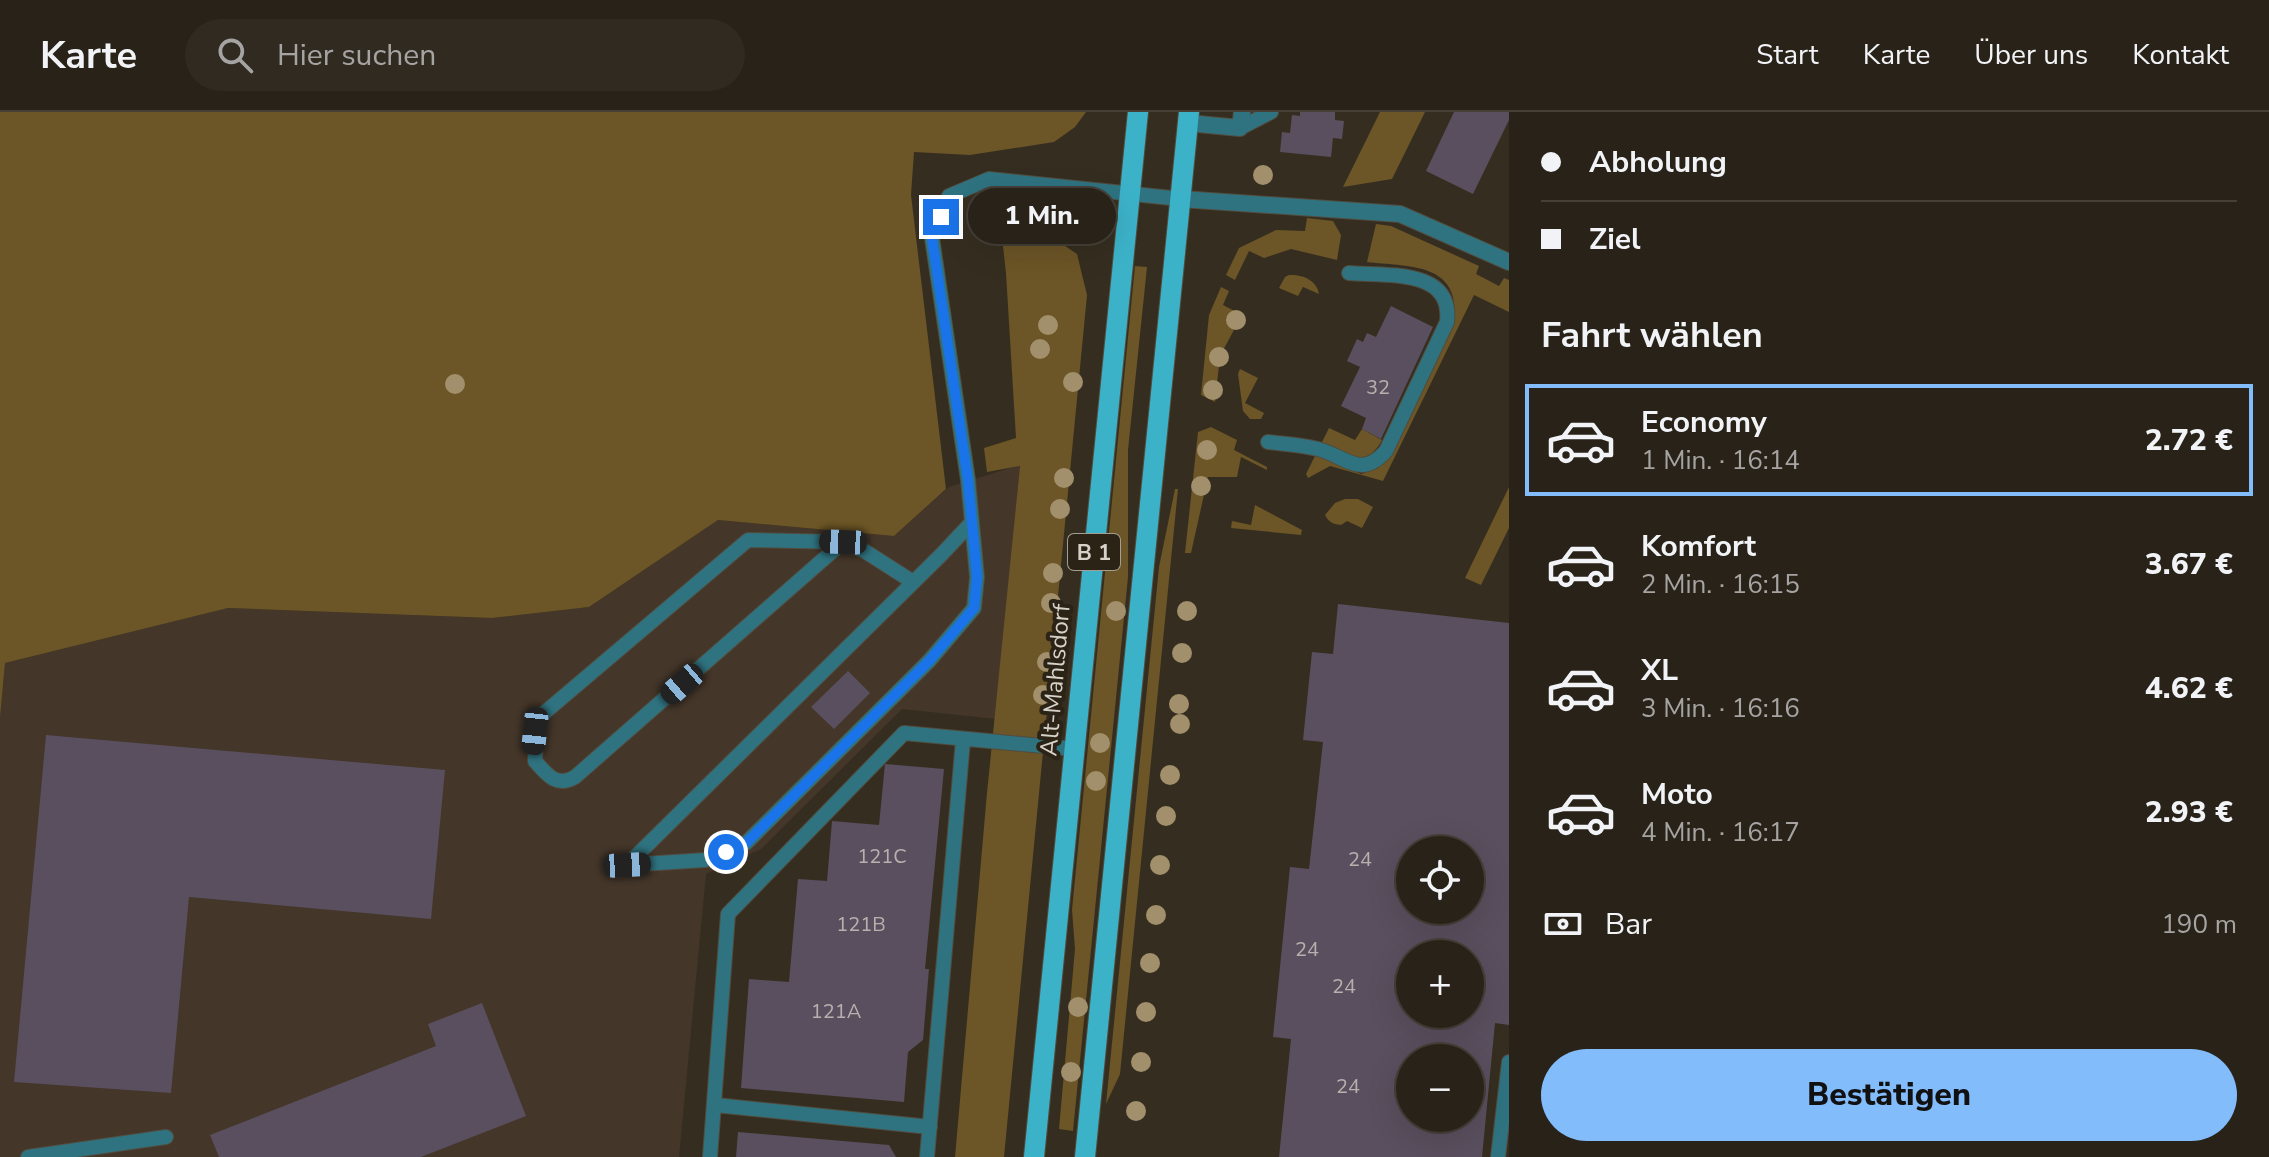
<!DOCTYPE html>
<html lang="de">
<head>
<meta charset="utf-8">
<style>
  body { margin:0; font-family:"Nunito Sans",sans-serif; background:#302a21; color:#f1f3f6; height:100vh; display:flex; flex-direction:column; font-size:30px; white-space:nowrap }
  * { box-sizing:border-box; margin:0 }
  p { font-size:26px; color:#a5a4a2 }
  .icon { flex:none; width:44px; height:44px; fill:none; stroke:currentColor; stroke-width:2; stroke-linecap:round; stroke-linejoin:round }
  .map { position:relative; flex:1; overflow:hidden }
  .side { display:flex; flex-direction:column; background:#282218; width:760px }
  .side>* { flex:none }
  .top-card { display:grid; align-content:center; height:176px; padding:0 32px; background:#282218 }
  .fabs { position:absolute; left:1396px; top:724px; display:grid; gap:16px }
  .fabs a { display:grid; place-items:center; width:88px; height:88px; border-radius:50%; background:#282218; box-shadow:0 8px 32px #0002,0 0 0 2px #443f37; font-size:40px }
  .end { position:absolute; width:36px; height:36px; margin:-18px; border:10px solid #1a73e8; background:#fff; box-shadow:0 0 0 4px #fff }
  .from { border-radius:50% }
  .bubble { position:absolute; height:56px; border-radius:28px; background:#282218; box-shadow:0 8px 32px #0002,0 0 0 2px #443f37; font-size:26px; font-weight:800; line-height:56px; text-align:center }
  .car { position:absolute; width:24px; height:48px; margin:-24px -12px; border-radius:10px; box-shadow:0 0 6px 2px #0007; background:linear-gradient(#222 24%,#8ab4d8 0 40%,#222 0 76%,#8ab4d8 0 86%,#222 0) }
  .top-card b { display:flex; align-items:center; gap:28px; height:76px; font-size:30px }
  .top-card b+b { border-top:2px solid #443f37 }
  .top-card i { width:20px; height:20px; background:#f1f3f6 }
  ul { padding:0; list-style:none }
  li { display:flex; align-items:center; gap:24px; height:112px; margin:0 16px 12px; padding:0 16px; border:4px solid transparent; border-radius:0px }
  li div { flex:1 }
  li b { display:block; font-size:30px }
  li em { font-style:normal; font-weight:800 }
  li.selected { border-color:#83bcfb }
  li>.icon { width:72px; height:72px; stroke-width:1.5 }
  h2 { padding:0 32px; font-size:36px; line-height:96px }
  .pay { display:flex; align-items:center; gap:20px; height:88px; padding:0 32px; font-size:30px }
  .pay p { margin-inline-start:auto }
  .action { display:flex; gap:16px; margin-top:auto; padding:16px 32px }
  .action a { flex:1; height:92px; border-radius:48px; background:#83bcfb; color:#111; font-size:32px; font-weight:800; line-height:92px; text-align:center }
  header { display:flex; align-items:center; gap:48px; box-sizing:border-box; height:112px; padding:0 40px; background:#282218; border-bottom:2px solid #443f37 }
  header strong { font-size:38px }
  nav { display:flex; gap:44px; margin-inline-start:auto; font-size:28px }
  .search { width:560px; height:72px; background:#302a21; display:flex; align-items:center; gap:20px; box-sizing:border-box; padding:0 28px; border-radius:44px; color:#a5a4a2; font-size:30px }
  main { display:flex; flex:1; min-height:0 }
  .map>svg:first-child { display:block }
  .industrial { fill:#443629 }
  .green { fill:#6c5526 }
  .building { fill:#594f5e; fill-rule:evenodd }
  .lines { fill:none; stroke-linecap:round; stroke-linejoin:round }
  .lane-casing { stroke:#524c3e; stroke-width:16 }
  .street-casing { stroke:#524c3e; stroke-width:18 }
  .primary-casing { stroke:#524c3e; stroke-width:22 }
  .lane { stroke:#2f7380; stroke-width:14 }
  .street { stroke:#2f7380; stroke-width:16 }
  .primary { stroke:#3cb2c8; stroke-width:20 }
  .tree { fill:#a28f6b }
  .route { stroke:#1a73e8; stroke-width:10 }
  .labels { text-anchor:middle; stroke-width:8; stroke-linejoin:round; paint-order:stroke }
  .number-label { font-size:20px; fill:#b7b1ae }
  .shield { fill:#2b2416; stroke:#a39e93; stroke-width:2 }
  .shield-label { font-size:22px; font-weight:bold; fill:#d6d2c9 }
  .street-label { font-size:24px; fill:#d6d2c9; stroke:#2b2416 }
</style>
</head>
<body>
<header>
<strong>Karte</strong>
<div class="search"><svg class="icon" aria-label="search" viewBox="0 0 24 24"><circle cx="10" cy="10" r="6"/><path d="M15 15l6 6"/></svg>Hier suchen</div>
<nav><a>Start</a><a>Karte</a><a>Über uns</a><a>Kontakt</a></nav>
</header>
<main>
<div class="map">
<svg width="1509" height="1045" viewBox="0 0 1509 1045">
  <rect width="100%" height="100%" fill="#352e20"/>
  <!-- industrial -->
  <path class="industrial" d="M1020,353L996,607L902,597L761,737L706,762L679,1045H0V606L5,551L228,496L492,506L589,495L718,408L894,424L949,375Z"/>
  <!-- green -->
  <path class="green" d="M0,0H1086L1075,15L1054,30L970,43L914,40L911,83L946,377L894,424L718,408L589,495L492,506L228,496L5,551L0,606Z
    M1380,0H1425L1392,67L1343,75Z
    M1307,106L1333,109L1341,123L1337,148L1291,137L1264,146L1249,139L1235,168L1226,163L1239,136L1276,118L1305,119Z
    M1000,107L1040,117L1077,142L1087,183L1004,1045H955L987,681L1020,354L987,360L984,336L1016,326L1006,161Z
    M1376,112L1391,114L1479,154L1476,162L1499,174L1504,166L1509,168V200L1474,183L1383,369L1330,354L1308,366L1306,362L1316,342L1361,362L1378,356L1388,344L1454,209C1461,150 1409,155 1367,150Z
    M1135,154L1147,155L1128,338V465L1073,1019L1059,1017L1075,837L1072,798Z
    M1289,163C1302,162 1317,168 1319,182L1303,175L1298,184L1279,176L1285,165Z
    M1221,175L1229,179L1223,193L1242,203L1220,244L1215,290L1201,283L1209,203Z
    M1240,257L1258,266L1245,291L1264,301L1261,307H1250L1243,299L1238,262Z
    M1211,315L1237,328L1234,338L1267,355V358L1241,345L1237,365H1208L1191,441H1185L1198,320Z
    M1329,316L1355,328L1362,317L1382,328C1366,359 1346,341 1322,330Z
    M1509,375V416L1481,473L1465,466Z
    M1175,377H1178L1120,962L1106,992L1159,455Z
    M1345,387H1358L1373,395L1362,416L1347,409L1341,413C1332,412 1329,410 1325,403L1335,391Z
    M1255,393L1302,418L1301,423L1231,416L1232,409L1251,413Z"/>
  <!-- building -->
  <path class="building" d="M1300,0H1335V8L1344,9L1342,27L1333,26L1331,45L1280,40L1282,20L1290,21L1292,3L1300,4Z
    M1454,0H1509V8L1473,82L1426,59Z
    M1391,194L1433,215L1381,327L1362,317L1366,306L1341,294L1360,255L1347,249L1357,227L1363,230L1367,221L1376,225Z
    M1338,492L1509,511V913L1495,911L1482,1045H1279L1291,927L1273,925L1290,755L1309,757L1323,630L1303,628L1312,540L1333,542ZM1410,738H1470V798H1410ZM1410,842H1470V902H1410ZM1410,946H1470V1006H1410Z
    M848,559L870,581L834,617L811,595Z
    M46,623L445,658L431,807L189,785L171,981L14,970Z
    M885,652L944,657L925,857H929L923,928L908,940L904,990L741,976L749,867L789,870L798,767L827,769L832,709L879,713Z
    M482,891L526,1004L421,1045H219L210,1023L436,934L428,912Z
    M738,1020L889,1033L896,1045H736Z"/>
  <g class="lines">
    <!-- lane casing -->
    <g class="lane-casing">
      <path id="lane" d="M1240,16L1271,0
        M1268,330C1284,332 1302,333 1318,337C1346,344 1360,368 1386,339L1447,210C1453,156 1386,164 1349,161
        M843,430L575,665C557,676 547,663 535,649L537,607L748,428L843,430L863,438L913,470
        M627,753L705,748L746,731L929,549L974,496L977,465L968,368L932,126L949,84L989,67L1181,87
        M627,753L942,442L971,411
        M715,993L930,1015
        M28,1045L166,1025
        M710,1045L728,802L904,621L1075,637
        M927,1045L963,628
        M1498,1045L1509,950"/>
    </g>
    <!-- street casing -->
    <g class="street-casing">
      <path id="street" d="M1188,11L1240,16L1242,0
        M1181,87L1400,102L1509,150"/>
    </g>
    <!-- primary casing -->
    <g class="primary-casing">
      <path id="primary" d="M1034,1045L1138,0
        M1085,1045L1189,0"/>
    </g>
    <!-- lane -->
    <use href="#lane" class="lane"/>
    <!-- street -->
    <use href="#street" class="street"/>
    <!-- primary -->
    <use href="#primary" class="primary"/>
  </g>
  <!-- trees -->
  <g class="tree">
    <circle cx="1263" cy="63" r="10"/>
    <circle cx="1236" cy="208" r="10"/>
    <circle cx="1048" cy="213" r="10"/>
    <circle cx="1040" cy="237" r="10"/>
    <circle cx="1219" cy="245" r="10"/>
    <circle cx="1073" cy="270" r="10"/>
    <circle cx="455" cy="272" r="10"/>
    <circle cx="1213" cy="278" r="10"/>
    <circle cx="1207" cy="338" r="10"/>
    <circle cx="1064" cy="366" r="10"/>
    <circle cx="1201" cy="374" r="10"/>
    <circle cx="1060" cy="397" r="10"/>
    <circle cx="1053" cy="461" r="10"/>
    <circle cx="1051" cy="491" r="10"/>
    <circle cx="1116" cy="499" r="10"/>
    <circle cx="1187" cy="499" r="10"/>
    <circle cx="1182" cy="541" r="10"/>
    <circle cx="1047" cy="550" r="10"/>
    <circle cx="1043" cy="583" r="10"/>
    <circle cx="1179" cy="592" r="10"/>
    <circle cx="1180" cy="612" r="10"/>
    <circle cx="1100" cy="631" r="10"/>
    <circle cx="1170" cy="663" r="10"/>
    <circle cx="1096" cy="669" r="10"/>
    <circle cx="1166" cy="704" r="10"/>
    <circle cx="1160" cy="753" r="10"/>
    <circle cx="1156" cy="803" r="10"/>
    <circle cx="1150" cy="851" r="10"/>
    <circle cx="1078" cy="895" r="10"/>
    <circle cx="1146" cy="900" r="10"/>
    <circle cx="1141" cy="950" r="10"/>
    <circle cx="1071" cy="960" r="10"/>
    <circle cx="1136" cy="999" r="10"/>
  </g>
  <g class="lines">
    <!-- route -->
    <path class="route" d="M726,740L746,731L929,549L974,496L977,465L968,368L932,126L941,105"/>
  </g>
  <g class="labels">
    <!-- number labels -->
    <g class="number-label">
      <text x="1378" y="282">32</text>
      <text x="882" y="751">121C</text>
      <text x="1360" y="754">24</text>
      <text x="861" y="819">121B</text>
      <text x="1307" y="844">24</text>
      <text x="1344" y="881">24</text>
      <text x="836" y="906">121A</text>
      <text x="1348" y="981">24</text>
    </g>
    <!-- shield labels -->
    <rect class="shield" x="1068" y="422" width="52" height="36" rx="6"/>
    <g class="shield-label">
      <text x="1094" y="448">B 1</text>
    </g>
    <!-- street labels -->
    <g class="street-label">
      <text transform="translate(1055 568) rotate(-85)" y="8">Alt-Mahlsdorf</text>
    </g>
  </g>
</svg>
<div class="fabs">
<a><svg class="icon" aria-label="locate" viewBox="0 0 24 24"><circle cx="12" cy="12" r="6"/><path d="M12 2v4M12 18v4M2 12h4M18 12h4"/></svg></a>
<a>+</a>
<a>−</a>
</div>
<i class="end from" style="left:726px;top:740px"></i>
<i class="end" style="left:941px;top:105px"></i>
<div class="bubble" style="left:968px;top:76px;width:148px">1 Min.</div>
<i class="car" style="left:843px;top:430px;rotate:272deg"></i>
<i class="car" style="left:682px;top:572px;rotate:229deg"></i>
<i class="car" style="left:535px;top:619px;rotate:186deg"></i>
<i class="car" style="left:627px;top:753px;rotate:87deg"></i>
</div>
<section class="side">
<div class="top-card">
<b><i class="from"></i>Abholung</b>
<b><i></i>Ziel</b>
</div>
<h2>Fahrt wählen</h2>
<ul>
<li class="selected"><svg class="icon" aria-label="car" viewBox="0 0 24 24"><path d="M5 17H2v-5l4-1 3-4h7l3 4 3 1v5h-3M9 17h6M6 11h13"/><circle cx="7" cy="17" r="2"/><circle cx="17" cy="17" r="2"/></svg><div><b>Economy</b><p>1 Min. · 16:14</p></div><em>2.72 €</em></li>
<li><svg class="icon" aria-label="car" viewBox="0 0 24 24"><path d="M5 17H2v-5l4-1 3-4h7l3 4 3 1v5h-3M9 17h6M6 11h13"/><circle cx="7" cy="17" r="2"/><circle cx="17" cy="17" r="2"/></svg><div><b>Komfort</b><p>2 Min. · 16:15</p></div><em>3.67 €</em></li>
<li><svg class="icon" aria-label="car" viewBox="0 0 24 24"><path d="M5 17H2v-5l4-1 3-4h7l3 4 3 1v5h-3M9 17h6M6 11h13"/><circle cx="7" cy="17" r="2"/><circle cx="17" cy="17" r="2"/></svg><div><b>XL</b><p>3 Min. · 16:16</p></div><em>4.62 €</em></li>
<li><svg class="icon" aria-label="car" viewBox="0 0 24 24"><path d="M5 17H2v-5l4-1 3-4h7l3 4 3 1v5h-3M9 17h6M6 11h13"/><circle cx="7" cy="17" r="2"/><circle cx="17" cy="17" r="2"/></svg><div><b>Moto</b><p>4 Min. · 16:17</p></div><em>2.93 €</em></li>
</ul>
<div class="pay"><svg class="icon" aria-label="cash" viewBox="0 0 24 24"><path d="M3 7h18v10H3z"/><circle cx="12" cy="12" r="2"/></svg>Bar<p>190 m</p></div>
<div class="action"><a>Bestätigen</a></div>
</section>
</main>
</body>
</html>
